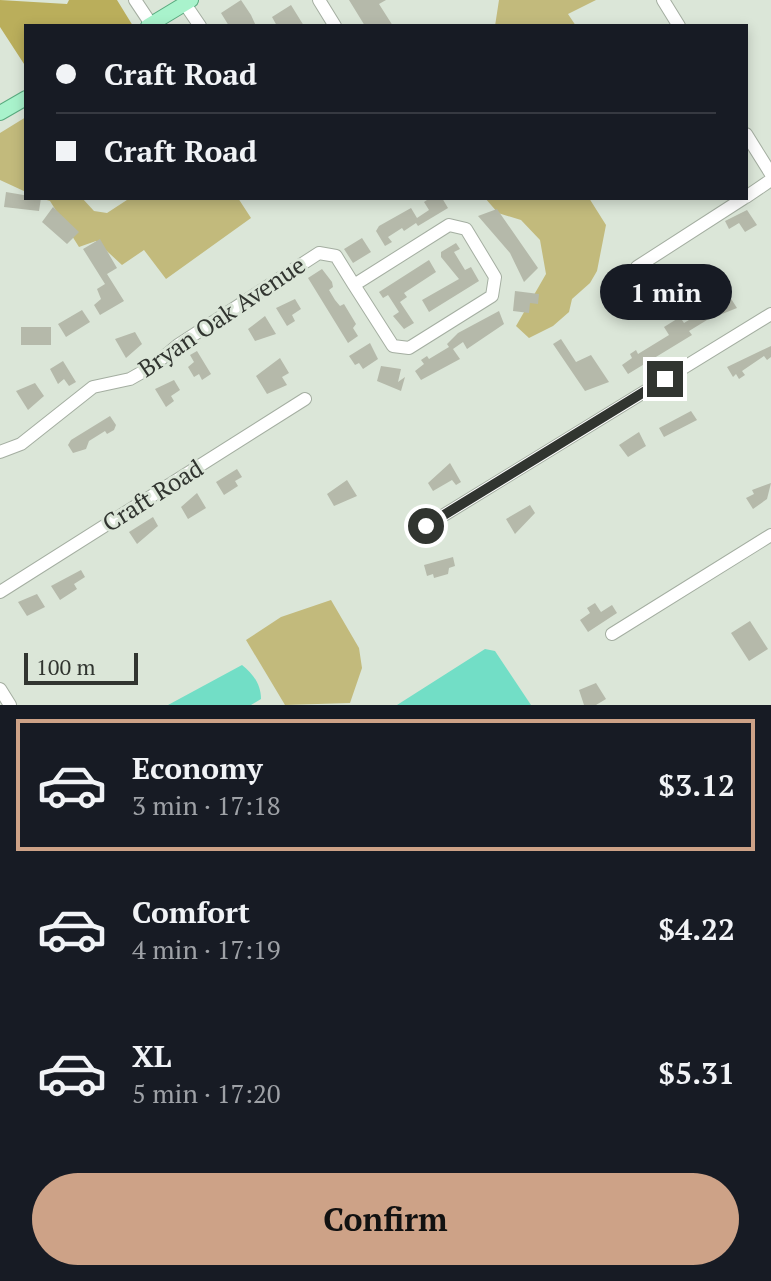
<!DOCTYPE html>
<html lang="en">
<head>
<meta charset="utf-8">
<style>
  body { margin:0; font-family:"PT Serif",serif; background:#242831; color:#f1f3f6; height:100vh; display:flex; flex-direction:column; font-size:30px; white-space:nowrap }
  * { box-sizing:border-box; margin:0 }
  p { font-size:26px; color:#9ea1a6 }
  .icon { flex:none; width:44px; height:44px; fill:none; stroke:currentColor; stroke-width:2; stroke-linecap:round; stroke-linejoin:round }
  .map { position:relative; height:705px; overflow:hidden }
  .drawer { display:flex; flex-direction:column; background:#171b24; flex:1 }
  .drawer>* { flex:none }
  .guide { position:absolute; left:24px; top:24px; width:724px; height:176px; border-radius:0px; box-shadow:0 4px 12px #0003; display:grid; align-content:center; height:176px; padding:0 32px; background:#171b24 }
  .scale { position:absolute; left:24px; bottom:20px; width:114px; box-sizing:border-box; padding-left:8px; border:4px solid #313530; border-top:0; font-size:22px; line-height:28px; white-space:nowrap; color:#313530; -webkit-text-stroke:6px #dbe6d8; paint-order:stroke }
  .end { position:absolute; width:36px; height:36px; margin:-18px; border:10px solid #313530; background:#fff; box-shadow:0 0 0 4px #fff }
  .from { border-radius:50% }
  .bubble { position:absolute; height:56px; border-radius:28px; background:#171b24; box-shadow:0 4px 12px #0003; font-size:26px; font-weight:700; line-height:56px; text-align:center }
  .guide b { display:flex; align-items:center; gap:28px; height:76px; font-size:30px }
  .guide b+b { border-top:2px solid #363941 }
  .guide i { width:20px; height:20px; background:#f1f3f6 }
  ul { padding:14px 0 0; list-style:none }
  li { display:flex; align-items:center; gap:24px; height:132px; margin:0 16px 12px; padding:0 16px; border:4px solid transparent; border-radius:0px }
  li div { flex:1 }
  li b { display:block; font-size:30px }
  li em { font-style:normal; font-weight:700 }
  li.on { border-color:#cda287 }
  li>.icon { width:72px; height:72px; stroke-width:1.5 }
  .primary-button { display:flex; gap:16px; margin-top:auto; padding:16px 32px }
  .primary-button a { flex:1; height:92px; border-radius:48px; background:#cda287; color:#111; font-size:32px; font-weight:700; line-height:92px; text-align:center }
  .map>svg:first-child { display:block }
  .green { fill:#c2ba7c }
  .forest { fill:#baae5b }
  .water { fill:#72dec6 }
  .building { fill:#b5b9aa }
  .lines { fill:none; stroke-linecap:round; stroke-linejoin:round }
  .minor-casing { stroke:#a4aea1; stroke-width:14 }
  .major-casing { stroke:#59ab7f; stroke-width:16 }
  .minor { stroke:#fff; stroke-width:12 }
  .major { stroke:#a9f3cc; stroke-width:14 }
  .route { stroke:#313530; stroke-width:10 }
  .labels { text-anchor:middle; stroke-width:6; stroke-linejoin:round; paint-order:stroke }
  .street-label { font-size:24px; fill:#313530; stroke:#dbe6d8 }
</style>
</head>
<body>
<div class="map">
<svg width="771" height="705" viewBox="0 0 771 705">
  <rect width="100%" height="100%" fill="#dbe6d8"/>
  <!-- green -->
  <path class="green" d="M499,0H596L568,14L576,26H495Z
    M26,117V192L0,180V133Z
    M40,198H82L94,211L107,213L130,198H238L251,218L166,279L144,250L122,265L96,241L79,247L50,201Z
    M485,198H589L606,225L597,271L590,283L572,299L569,312L553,326L529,338L516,326L546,274L540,240L521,220L498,213Z
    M331,600L359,648L362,668L350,703L285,705L246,640L281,617Z"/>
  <!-- forest -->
  <path class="forest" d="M0,0L67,4L69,0H117L133,26H26V67L0,27Z"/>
  <!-- water -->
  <path class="water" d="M485,649L495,651L531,705H397Z
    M242,665C253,674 261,684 261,699L251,705H168Z"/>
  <!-- building -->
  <path class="building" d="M241,0L251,15L256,26H229L221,13Z
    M349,0H386L379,4L393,26H365Z
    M291,5L304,26H277L272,17Z
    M6,192L41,198L39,211L4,207Z
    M430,198H442L448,208L418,226L416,223L404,231L402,228L388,237L392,242L385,246L376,231L379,226L411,208L417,218L429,210L424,202Z
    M53,207L79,232L67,244L42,222Z
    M497,209L538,268L524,282L510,253L478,216Z
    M747,210L757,225L745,232L739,223L729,229L725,221Z
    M362,238L371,252L353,263L344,249Z
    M100,239L117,268L107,274L124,301L100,315L94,305L101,299L97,289L105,284L83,249Z
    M456,243L460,249L454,252L465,270L471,267L479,281L429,312L422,300L459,279L441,257V252Z
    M429,260L436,272L404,293L407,297L400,302L414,323L404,329L393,316L399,312L388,295L383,298L379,292Z
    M322,269L332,282L333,287L329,290L335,300L340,306L344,304L356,324L353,328L358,336L348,343L308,278Z
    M515,291L539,294L538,304L530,303L529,313L513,311Z
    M726,291L737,308L707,320L689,331L692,335L628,374L622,365L632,358L630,354L636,350L638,354L669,335L664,327L680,317L684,323L722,300L719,296Z
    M295,299L301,309L292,315L295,321L287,326L276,308Z
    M82,310L90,322L66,337L58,324Z
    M499,311L504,324L467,349L463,342L453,349L460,359L421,380L415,371L424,364L421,360L427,356L429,359L449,347L447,344L458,333Z
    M265,316L276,334L255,341L248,329Z
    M21,327H51V345H21Z
    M135,332L142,344L126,358L115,339Z
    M561,339L576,362L591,355L609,382L585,391L553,344Z
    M370,343L378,359L363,369L359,363L355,365L349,356Z
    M771,346V357L767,360L764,356L742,371L745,375L739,379L736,374L733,377L727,367Z
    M197,351L211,374L202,380L199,374L194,377L188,367L194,362L190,355Z
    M280,358L289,373L282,377L287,385L267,394L256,376Z
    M63,361L76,382L69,386L64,379L58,384L50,369Z
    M381,366L401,369L398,382L405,377L401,391L377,381Z
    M174,380L180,390L171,396L174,401L166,407L155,389Z
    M35,383L44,396L28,410L16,391Z
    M691,411L697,420L664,437L659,428Z
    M110,416L116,425L114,430L107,434L105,431L89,441L86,449L73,453L68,445L71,440Z
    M639,432L646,446L628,457L619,445Z
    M450,463L461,482L456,485L452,480L433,491L428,483Z
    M237,469L242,477L235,481L238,486L224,495L216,482Z
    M347,480L357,496L334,506L327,494Z
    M771,483L767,499L753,509L746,498L754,494L752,490Z
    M197,493L206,508L188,519L181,507Z
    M530,505L535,513L515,534L506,519Z
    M153,517L158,526L137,544L129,532Z
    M453,557L455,566L449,568L448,574L434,578L433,574L427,576L424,565Z
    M81,570L85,577L74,584L77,589L60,600L51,586Z
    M37,594L45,607L27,616L18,602Z
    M595,603L601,612L612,605L617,613L588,632L580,620L590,613L587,608Z
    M750,621L768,649L749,661L731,633Z
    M596,683L606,699L596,705H584L579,690Z"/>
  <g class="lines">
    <!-- minor casing -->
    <g class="minor-casing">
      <path id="minor" d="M135,0L151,24
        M319,0L335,26
        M663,0L679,26
        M185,4L200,26
        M746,134L771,174
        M746,197L771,180
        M449,225L466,229L495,277L492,296L409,348L393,346L354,285Z
        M637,267L744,198
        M0,452L21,444L93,387L130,379L153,366L178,345L319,253L336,256L354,285
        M426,526L771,314
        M0,592L305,399
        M612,634L771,535
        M0,689L10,705"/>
    </g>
    <!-- major casing -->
    <g class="major-casing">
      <path id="major" d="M148,26L191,0
        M0,113L26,98"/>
    </g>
    <!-- minor -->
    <use href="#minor" class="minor"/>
    <!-- major -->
    <use href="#major" class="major"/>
  </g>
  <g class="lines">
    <!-- route -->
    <path class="route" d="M426,526L665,379"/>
  </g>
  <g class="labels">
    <!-- street labels -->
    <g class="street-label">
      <text transform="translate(222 317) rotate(-34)" y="8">Bryan Oak Avenue</text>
      <text transform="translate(153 496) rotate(-32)" y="8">Craft Road</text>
    </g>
  </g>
</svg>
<div class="scale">100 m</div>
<i class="end from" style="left:426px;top:526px"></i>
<i class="end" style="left:665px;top:379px"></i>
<div class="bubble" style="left:600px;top:264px;width:132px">1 min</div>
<div class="guide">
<b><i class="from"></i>Craft Road</b>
<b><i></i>Craft Road</b>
</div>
</div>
<section class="drawer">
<ul>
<li class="on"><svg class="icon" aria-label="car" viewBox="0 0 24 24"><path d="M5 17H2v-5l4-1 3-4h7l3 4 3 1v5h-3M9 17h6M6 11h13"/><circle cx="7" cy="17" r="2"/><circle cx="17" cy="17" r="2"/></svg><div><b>Economy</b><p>3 min · 17:18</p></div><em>$3.12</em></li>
<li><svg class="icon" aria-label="car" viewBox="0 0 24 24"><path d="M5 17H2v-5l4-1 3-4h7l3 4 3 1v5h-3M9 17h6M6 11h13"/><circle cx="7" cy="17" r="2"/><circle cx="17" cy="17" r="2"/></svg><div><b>Comfort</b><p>4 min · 17:19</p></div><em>$4.22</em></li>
<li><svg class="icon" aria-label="car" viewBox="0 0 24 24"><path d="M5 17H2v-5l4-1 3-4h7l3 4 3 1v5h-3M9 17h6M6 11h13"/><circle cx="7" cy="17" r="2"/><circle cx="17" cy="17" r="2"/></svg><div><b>XL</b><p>5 min · 17:20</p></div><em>$5.31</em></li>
</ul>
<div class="primary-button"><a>Confirm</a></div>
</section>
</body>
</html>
